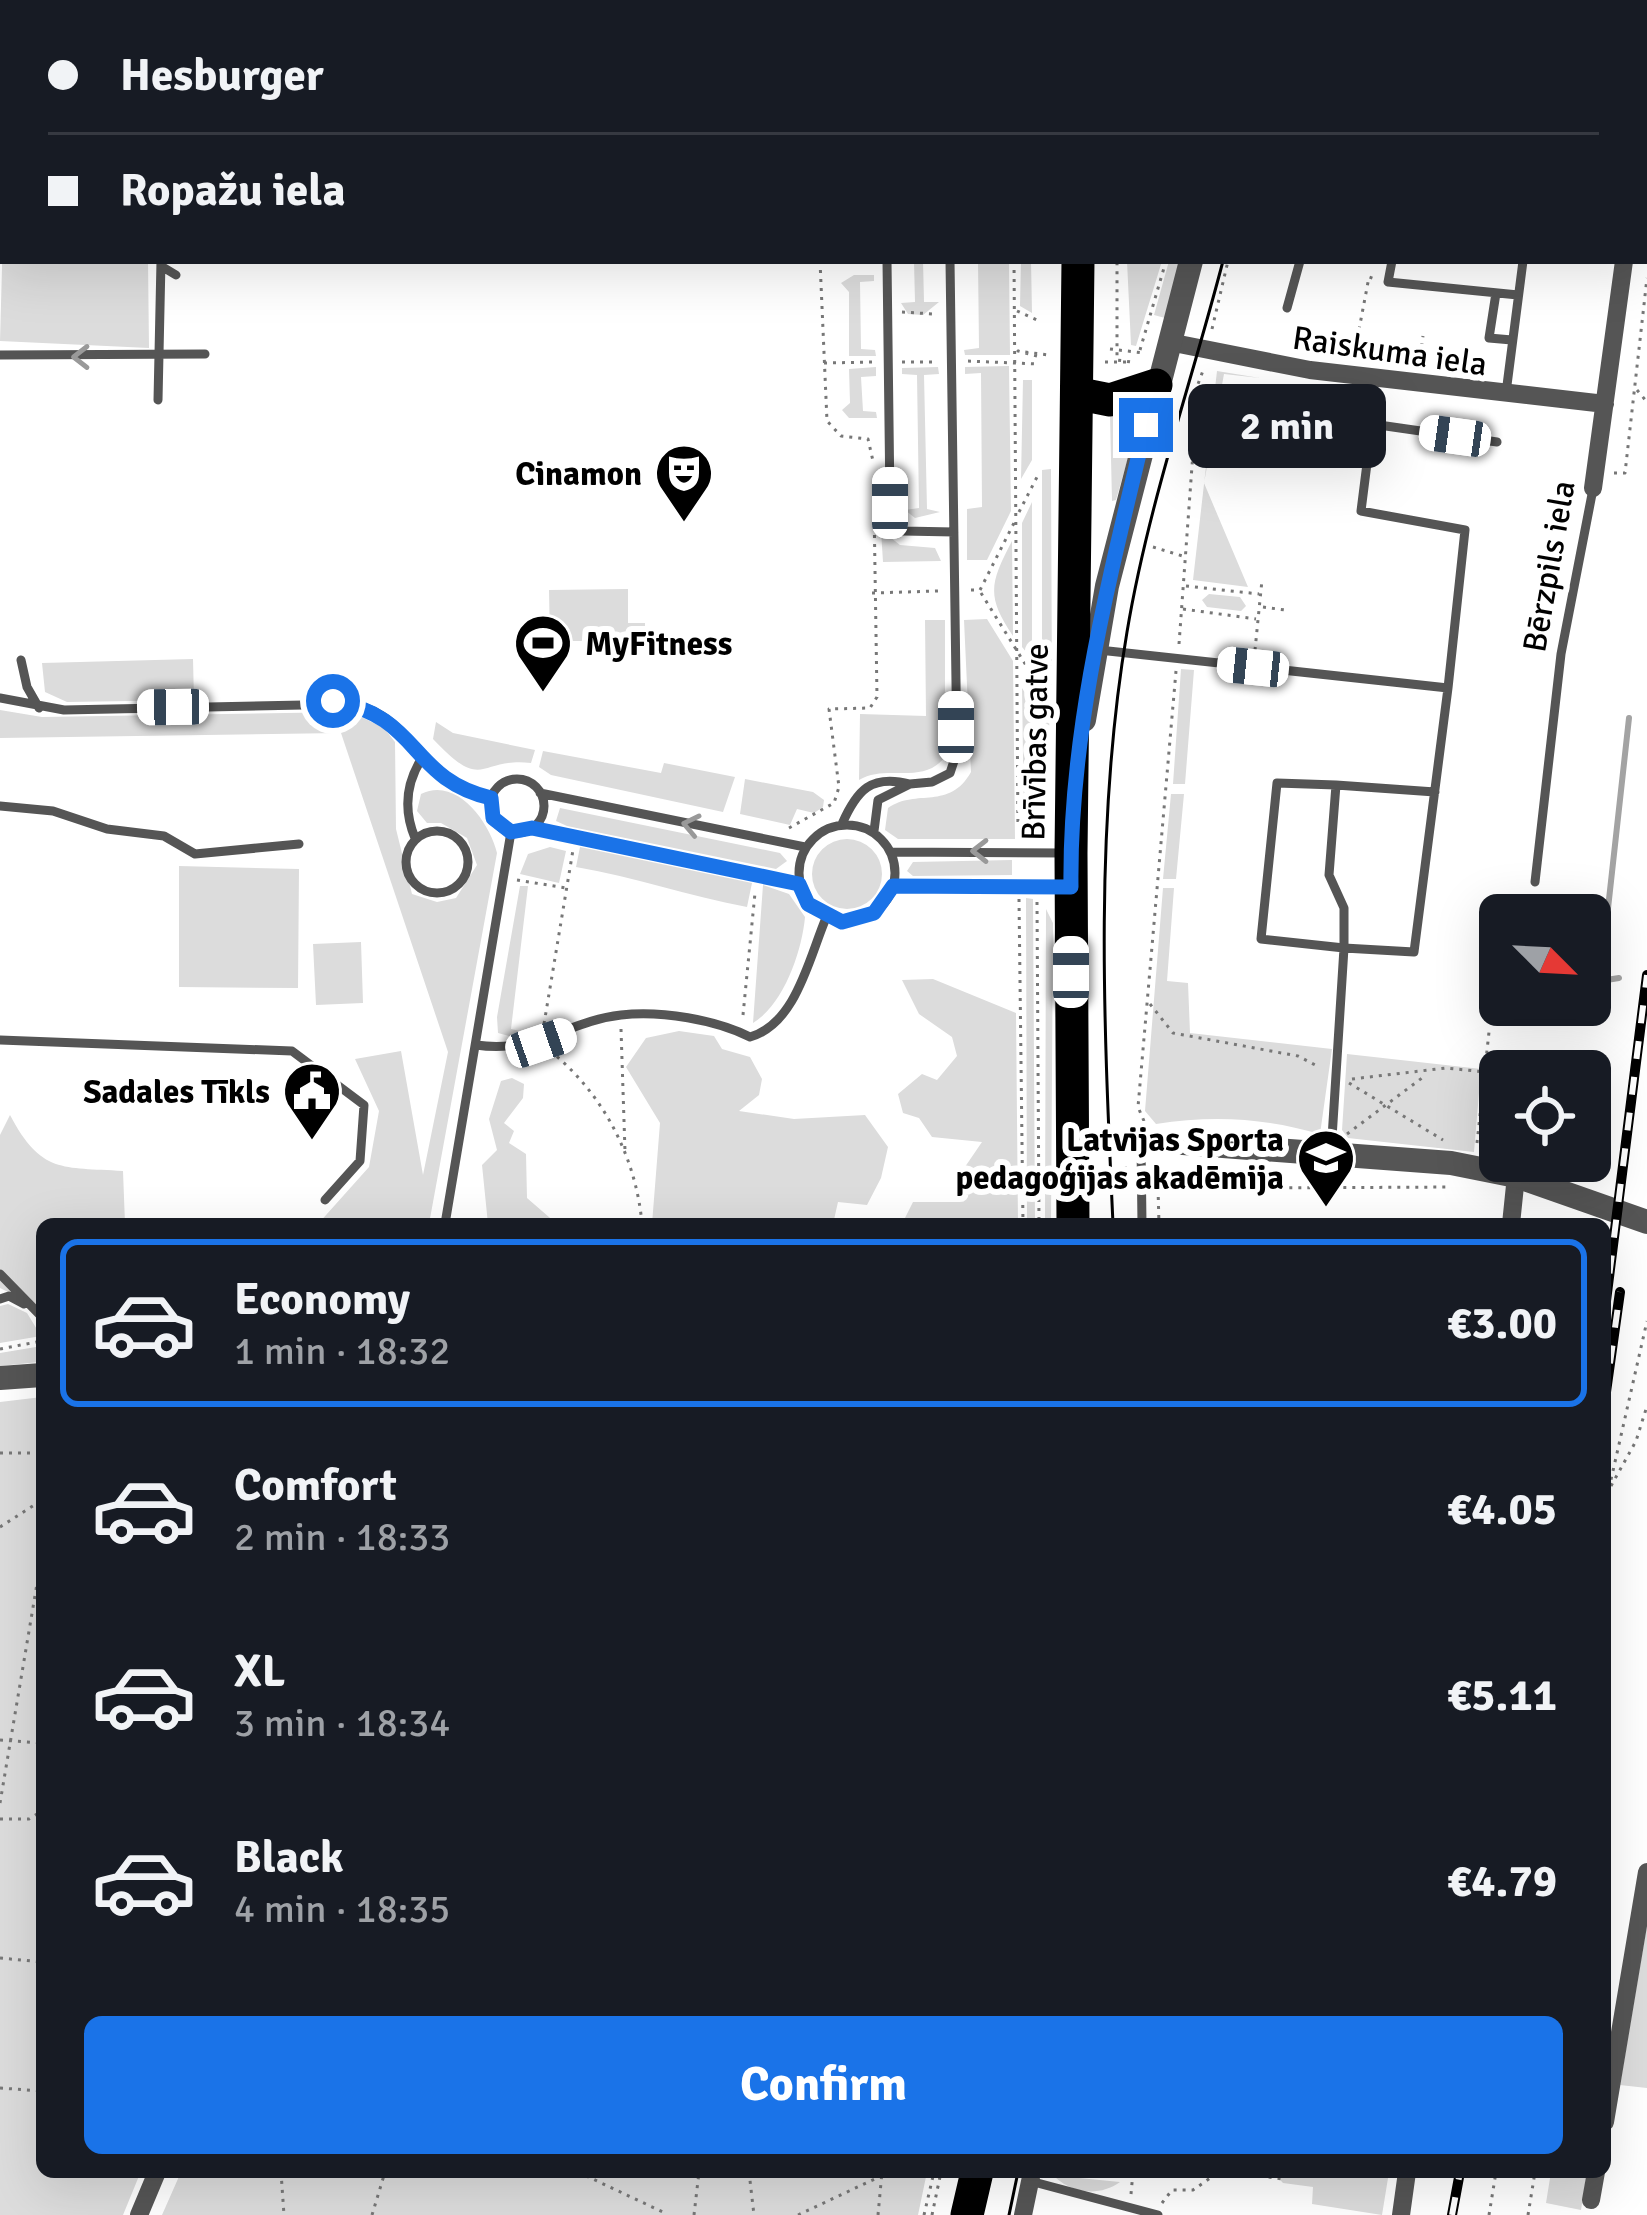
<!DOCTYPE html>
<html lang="en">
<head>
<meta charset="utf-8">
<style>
  body { margin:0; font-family:Signika,sans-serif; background:#20242c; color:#f1f3f6; height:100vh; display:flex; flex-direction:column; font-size:45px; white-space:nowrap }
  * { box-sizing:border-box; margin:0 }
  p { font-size:39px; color:#9ea1a6 }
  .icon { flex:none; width:66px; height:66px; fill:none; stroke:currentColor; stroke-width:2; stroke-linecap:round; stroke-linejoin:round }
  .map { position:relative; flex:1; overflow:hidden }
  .panel { position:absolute; left:36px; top:1218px; width:1575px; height:960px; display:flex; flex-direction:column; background:#171b24; border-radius:18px; box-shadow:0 12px 48px #0002 }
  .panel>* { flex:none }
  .top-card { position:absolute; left:0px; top:0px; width:1647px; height:264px; box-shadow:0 12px 48px #0002; display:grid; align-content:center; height:264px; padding:0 48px; background:#171b24 }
  .needle { width:78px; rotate:114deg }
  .fabs { position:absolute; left:1479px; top:894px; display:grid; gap:24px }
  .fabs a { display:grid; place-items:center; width:132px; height:132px; border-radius:18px; background:#171b24; box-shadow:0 12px 48px #0002; font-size:60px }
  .end { position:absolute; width:54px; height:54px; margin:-27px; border:15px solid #1a73e8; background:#fff; box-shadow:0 0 0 6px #fff }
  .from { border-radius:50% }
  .bubble { position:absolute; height:84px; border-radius:18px; background:#171b24; box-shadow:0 12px 48px #0002; font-size:39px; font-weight:700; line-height:84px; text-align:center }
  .car { position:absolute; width:36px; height:72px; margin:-36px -18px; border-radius:15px; box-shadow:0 0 9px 3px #0007; background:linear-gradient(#fff 24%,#345 0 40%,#fff 0 76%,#345 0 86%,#fff 0) }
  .top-card b { display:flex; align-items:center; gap:42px; height:114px; font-size:45px }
  .top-card b+b { border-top:3px solid #363941 }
  .top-card i { width:30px; height:30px; background:#f1f3f6 }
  ul { padding:21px 0 0; list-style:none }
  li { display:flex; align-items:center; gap:36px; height:168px; margin:0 24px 18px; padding:0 24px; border:6px solid transparent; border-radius:18px }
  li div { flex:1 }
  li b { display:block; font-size:45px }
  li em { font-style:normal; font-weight:700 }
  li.active { border-color:#1a73e8 }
  li>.icon { width:108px; height:108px; stroke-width:1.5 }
  .cta { display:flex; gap:24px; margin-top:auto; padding:24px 48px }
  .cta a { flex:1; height:138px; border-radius:18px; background:#1a73e8; color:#fff; font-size:48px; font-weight:700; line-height:138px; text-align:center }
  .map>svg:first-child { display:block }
  .green { fill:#dcdcdc }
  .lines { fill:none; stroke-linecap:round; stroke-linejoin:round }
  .stream { stroke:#a3a3a3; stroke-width:6 }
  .path { stroke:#777; stroke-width:3; stroke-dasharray:3 6; stroke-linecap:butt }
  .service { stroke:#555; stroke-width:9 }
  .minor { stroke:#555; stroke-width:18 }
  .tertiary { stroke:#555; stroke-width:24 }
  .trunk { stroke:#000; stroke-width:33 }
  .tram { stroke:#000; stroke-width:3 }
  .rail-casing { stroke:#000; stroke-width:10 }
  .rail { stroke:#fff; stroke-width:6; stroke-dasharray:18; stroke-linecap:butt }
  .oneway { stroke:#999 }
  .route { stroke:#1a73e8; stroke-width:15 }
  .labels { text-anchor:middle; stroke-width:12; stroke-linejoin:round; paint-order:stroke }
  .street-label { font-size:33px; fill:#000; stroke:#fff }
  .poi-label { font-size:33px; font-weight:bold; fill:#000; stroke:#fff; text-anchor:end }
</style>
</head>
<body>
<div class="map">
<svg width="1647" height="2215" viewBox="0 0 1647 2215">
  <rect width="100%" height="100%" fill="#fff"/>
  <!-- green -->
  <path class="green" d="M0,0H91L3,3L0,197Z
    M3,231V261H148L149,348L0,341Z
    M914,261H923L924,302H939L923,315L908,314L901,303L915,302Z
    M978,261H1009L1010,355H965L964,350L979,348Z
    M1021,261H1031L1032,313L1020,306Z
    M1127,261H1162L1136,346L1131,345Z
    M1169,261H1180L1165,318L1154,315Z
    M854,275H874V281L860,282L861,349L875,350L876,356H849V292L841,283Z
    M1009,366L1011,511L987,560H967V509L982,507L981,373L965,374V367Z
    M876,367V376L861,377L863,411L876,412L877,418H849L842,410L850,403L849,369Z
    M938,367L939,374L924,375L927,509L940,512L915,518L905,510L919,508L917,375L902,374V368Z
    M1217,371L1260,378L1224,374L1204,483L1248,587L1193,580Z
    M1023,380H1032V460L1021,479Z
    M1143,405L1116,500L1112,501L1110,415Z
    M1051,469L1052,699L1042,791V470Z
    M1032,502V659L1022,647V523Z
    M881,530L900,545L935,548L941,561L883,562Z
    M1012,541L1013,636C986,596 990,583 1012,541Z
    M628,589V623H645V634L614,641H550L549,590Z
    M1209,594L1240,597L1246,606L1241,611L1207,607L1202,600Z
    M987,619L1013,661L1015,839H898L885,830L888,808C917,788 949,811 971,772L964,620Z
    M925,620H945V757C922,786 887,763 859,780L860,714L926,716Z
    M193,659L194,700L67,702L45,692L42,663Z
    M1181,669L1194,670L1185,784H1173Z
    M1022,688L1033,706L1032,811L1024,825Z
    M0,710L42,717L351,712L384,728L395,742L396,829L412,894L437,902L456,898L477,865L467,838L441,823H427L417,811L421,794C457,776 490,823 497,853L429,1224H318L369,1167L379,1111L355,1059L401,1051L423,1175L448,1052L341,733L0,738Z
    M436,722L453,733L535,750L531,763C477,757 485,794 433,739Z
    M543,751L661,773L664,763L735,777L723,812L551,775L539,767Z
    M745,779L813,792L824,800L823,807L814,813L797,809L790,825L740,814Z
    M1171,794H1184L1176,879H1163Z
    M560,808L780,853L787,861L776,869L567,826L556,821Z
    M812 874a35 35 0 1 1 70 0a35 35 0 1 1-70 0Z
    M550,847L566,851L559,883L520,874L528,854Z
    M580,847L752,883L747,907C688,896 636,877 576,867Z
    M1012,860V875L913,876L907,871L913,862Z
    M179,866L299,869L298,988L179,987Z
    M763,885L789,894L805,917C802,951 784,1004 753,1023Z
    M520,886H528L511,1029L520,1031L517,1038L498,1033L497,1017Z
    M1163,888H1174L1167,981L1188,983L1190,1033L1332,1049L1320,1134C1265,1118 1213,1115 1156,1124L1145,1111Z
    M1026,898L1033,899L1035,1224H1027Z
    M1046,909L1053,923L1051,1224H1045Z
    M361,942L363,1003L316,1005L313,944Z
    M933,979L1016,1013L1018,1224H902L913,1202H959L956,1180L982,1142L932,1137L919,1118L903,1113L898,1094L922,1074L937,1080L957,1056L952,1037L919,1014L902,980Z
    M679,1031L714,1036L722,1049L750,1057L762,1079L759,1095L739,1111L794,1119L865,1115L888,1147L881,1178L867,1205L838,1202L833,1224H652L660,1123L626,1067L646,1038Z
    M1347,1054L1481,1069L1474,1152L1348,1138L1342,1130Z
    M512,1078L524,1084L523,1098L504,1123L514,1131L509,1143L526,1154L527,1198L557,1224H488L482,1165L497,1150L489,1119L501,1081Z
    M10,1115C41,1174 62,1167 123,1171L125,1224H42V1309L0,1288V1135Z
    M8,1304L27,1313L41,1336L0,1343V1306Z
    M36,1347L42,1352L39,1362L0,1366V1353Z
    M42,1397V2172L139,2176L123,2215H0V1402Z
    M1647,1925V2088L1620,2085Z
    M181,2172H927L918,2215H162Z
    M1050,2172H1079V2178L1120,2182C1098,2198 1068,2193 1050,2172Z
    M1273,2172H1389L1382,2215L1312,2204L1313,2187L1283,2183Z
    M1551,2172H1587L1581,2210L1546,2203Z"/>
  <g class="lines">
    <!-- stream -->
    <path class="stream" d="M1600,981L1629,718
      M1591,993L1600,981L1619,978"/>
    <!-- path -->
    <path class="path" d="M287,0L288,3
      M807,0V3
      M1123,0V3
      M1217,0L1225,2
      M1015,3V0
      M1174,3V0
      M1287,3V0
      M1644,240L1647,230
      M820,261L827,421L841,436L868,439L873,461
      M1014,261L1018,835
      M1017,311L1037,320
      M902,312L933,314
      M1212,329L1228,261
      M1110,349L1144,353
      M1140,350L1166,261
      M1037,356L1018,351L1048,355
      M1354,356L1369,277L1375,279
      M968,361L1037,364
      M902,362H934
      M1105,362H1131L1117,360V261
      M824,363L874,362
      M1419,364L1423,336
      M1637,390L1647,402
      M1614,473H1625L1647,278
      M1019,512L1037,477
      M1153,547L1186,557
      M1186,586L1259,594
      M971,590H980L1015,521
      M872,593L938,591
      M981,593L1037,683
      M1263,607L1285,610
      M1183,609L1256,619
      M1179,644L1198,384L1204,368
      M1255,650L1262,580
      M789,828L834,803L839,787L829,709L870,708L877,697L874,506
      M517,880L566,888
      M1019,899L1023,1224
      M1037,902L1039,1224
      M1150,1004L1173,1033L1298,1056L1319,1067
      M743,1015L755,893
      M544,1024L573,850
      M621,1029L625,1151
      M550,1051C602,1092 636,1156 642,1224
      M1352,1079L1446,1068L1485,1072
      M1349,1083L1443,1140
      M1144,1121L1138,1107L1176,671
      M1347,1134L1426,1075
      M1477,1143L1489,1032
      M1125,1166V1192
      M1159,1172L1252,1177L1263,1188L1451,1187
      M1158,1188L1159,1224
      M0,1349L42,1341
      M0,1453H42
      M1611,1486L1636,1441L1647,1406
      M1605,1506L1647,1321
      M0,1527L42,1500
      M0,1740L42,1743
      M0,1803L42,1554
      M0,1819H29L42,1811
      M0,1958L42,1962
      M0,2088L42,2091
      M281,2172L284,2215
      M578,2172L667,2214
      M749,2172L754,2215
      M1233,2172L1282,2179
      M1131,2194L1133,2172
      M1162,2203L1172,2190H1193L1219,2172
      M372,2215L385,2172
      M694,2215L699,2172
      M798,2215L881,2176
      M878,2215L882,2172
      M924,2215L934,2172
      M932,2215L941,2172
      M1489,2215L1496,2172
      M1528,2215L1535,2172"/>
    <!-- service -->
    <path class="service" d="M336,0V3
      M883,0V3
      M946,0L947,3
      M75,3L79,0
      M167,3L169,0
      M192,3L193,0
      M1362,3V0
      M1440,3L1441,0
      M0,65L3,62
      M887,261L890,503L895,526L903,531L954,532
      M1392,261L1388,282L1518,295
      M161,266L176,275
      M1496,293L1489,338L1512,340
      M1287,308L1300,261
      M0,355L205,354
      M1362,377L1358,415L1372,424
      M1506,393L1523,261
      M158,400L161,261
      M1099,650L1448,688L1465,530L1361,511L1372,424L1497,442
      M21,660L27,687L39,708
      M0,698L64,710L353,704C418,719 415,780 491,798
      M490 806a27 27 0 1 1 54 0a27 27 0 1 1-54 0Z
      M910,784L932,782L950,773L957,752L950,261
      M1336,785L1277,783L1261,939L1344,948V908L1329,875L1336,785L1435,792
      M540,793L805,847
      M0,806L53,811L107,829L164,836L195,854L299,844
      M842,824C857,790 871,774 910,784L878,800L874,831
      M799 873a48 48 0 1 1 96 0a48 48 0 1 1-96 0Z
      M532,828L799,884
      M406 862a31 31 0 1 1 62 0a31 31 0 1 1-62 0Z
      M415,838C403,809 406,783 422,758
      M890,852L1065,853
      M1535,882L1561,654L1593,489
      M893,885L1062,886
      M0,1040L292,1051L364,1105L360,1161L325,1200
      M476,1045C537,1054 567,1021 621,1015C660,1010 717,1020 750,1037C796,1024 809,958 826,918
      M1141,1146L1142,1224
      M1331,1154L1344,948L1414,952L1448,688
      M445,1224L511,832
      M0,1274L42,1317
      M0,1299L9,1296L24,1304
      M1030,2181L1158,2215"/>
    <!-- minor -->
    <path class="minor" d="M105,3L106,0
      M1644,100L1647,75
      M0,213L3,210
      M1169,342L1310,370L1605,404
      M1593,488L1624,261
      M1511,1224L1516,1176
      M1605,2122L1647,1872
      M1591,2200L1596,2172
      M139,2215L157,2172
      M1023,2215L1032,2172
      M1401,2215L1407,2172"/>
    <!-- tertiary -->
    <path class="tertiary" d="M1254,3L1255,0
      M1084,720L1107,586L1191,261
      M1072,1141L1183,1143L1451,1163L1516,1176L1647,1222
      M0,1378L42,1375"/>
    <!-- trunk -->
    <path class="trunk" d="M1074,0V3
      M1080,394L1110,400L1156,385
      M1073,1224L1071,853L1078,261
      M967,2215L977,2172"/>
    <!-- tram -->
    <path class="tram" d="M1283,3L1284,0
      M1113,1224C1104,1028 1094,826 1127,632C1148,506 1191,384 1223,261
      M1009,2215L1018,2172"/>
    <!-- rail casing -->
    <g class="rail-casing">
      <path id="rail" d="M1605,1309L1647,975
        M1605,1399L1620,1292
        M1452,2215L1460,2172"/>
    </g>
    <!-- rail -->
    <use href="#rail" class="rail"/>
  </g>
  <!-- one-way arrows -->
  <defs><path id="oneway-chevron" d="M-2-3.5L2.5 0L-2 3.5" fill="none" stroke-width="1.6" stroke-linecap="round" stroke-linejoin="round" transform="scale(3)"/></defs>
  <g class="oneway">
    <use href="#oneway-chevron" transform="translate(81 357) rotate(180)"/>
    <use href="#oneway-chevron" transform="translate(691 825) rotate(-168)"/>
    <use href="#oneway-chevron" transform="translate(980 851) rotate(180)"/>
  </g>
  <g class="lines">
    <!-- route -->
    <path class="route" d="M333,701C421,716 409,779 491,798L493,818L511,832L532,828L799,884L808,904L842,922L874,913L893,886L1071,887C1069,730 1110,576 1146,425"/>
  </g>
  <!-- icons -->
  <defs>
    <g id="theatre-pin" transform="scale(3)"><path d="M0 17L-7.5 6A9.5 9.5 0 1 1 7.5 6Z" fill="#000" stroke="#fff"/><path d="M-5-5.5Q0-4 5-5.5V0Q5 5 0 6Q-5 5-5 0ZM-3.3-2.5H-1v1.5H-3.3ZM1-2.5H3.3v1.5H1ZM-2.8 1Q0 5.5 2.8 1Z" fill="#fff"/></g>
    <g id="stadium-pin" transform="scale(3)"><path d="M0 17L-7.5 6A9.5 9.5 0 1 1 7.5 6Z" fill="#000" stroke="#fff"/><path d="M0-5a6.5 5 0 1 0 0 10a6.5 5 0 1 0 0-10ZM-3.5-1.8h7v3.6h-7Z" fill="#fff"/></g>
    <g id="civic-pin" transform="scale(3)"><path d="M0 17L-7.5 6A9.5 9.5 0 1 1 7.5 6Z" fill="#000" stroke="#fff"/><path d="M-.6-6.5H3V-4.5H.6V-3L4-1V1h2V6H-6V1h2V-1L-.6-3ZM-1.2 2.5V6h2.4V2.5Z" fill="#fff"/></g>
    <g id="university-pin" transform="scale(3)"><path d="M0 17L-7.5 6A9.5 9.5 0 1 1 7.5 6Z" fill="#000" stroke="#fff"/><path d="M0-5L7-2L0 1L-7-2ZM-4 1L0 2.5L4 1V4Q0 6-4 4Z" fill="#fff"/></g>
  </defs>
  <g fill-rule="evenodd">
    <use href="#theatre-pin" x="684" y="473"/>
    <use href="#stadium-pin" x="543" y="643"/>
    <use href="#civic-pin" x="312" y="1091"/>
    <use href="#university-pin" x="1326" y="1158"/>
  </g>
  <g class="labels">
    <!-- street labels -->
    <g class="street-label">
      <text transform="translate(1390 350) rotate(8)" y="12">Raiskuma iela</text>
      <text transform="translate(1548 566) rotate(-80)" y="12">Bērzpils iela</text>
      <text transform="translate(1034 742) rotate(-89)" y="12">Brīvības gatve</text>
    </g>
    <!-- poi labels -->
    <g class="poi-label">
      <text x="642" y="485">Cinamon</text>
      <text x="585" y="655" text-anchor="start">MyFitness</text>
      <text x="270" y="1103">Sadales Tīkls</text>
      <text x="1284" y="1151">Latvijas Sporta<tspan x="1284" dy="38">pedagoģijas akadēmija</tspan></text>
    </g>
  </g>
</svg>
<div class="fabs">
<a><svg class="needle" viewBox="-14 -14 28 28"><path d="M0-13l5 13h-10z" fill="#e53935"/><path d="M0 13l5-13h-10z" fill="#9ea1a6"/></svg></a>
<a><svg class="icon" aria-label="locate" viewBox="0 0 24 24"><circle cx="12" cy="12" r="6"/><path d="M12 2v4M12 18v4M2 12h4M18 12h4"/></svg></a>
</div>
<i class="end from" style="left:333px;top:701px"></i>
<i class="end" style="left:1146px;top:425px"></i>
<div class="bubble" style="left:1188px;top:384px;width:198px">2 min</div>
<i class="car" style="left:1455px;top:436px;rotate:278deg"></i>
<i class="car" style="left:890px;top:503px;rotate:0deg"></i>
<i class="car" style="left:1253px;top:667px;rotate:276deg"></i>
<i class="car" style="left:173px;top:707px;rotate:269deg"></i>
<i class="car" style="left:956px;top:727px;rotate:0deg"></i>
<i class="car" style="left:1071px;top:972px;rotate:0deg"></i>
<i class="car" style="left:541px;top:1043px;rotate:71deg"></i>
<div class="top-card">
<b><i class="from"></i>Hesburger</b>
<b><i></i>Ropažu iela</b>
</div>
<section class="panel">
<ul>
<li class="active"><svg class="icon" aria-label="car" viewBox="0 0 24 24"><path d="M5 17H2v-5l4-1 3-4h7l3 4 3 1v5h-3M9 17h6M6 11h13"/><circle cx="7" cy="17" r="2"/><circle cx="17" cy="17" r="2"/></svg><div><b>Economy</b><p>1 min · 18:32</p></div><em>€3.00</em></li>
<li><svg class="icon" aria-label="car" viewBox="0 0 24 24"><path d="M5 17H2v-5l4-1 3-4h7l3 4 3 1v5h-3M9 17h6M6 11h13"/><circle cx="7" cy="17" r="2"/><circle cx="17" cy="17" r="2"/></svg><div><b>Comfort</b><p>2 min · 18:33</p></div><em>€4.05</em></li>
<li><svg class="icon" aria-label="car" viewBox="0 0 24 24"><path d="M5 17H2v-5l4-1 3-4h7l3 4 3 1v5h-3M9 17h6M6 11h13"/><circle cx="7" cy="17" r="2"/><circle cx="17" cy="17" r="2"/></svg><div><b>XL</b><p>3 min · 18:34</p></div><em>€5.11</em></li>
<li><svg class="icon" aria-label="car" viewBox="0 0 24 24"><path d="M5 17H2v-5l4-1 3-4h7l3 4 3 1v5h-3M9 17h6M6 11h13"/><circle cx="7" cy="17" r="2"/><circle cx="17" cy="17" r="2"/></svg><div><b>Black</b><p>4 min · 18:35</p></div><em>€4.79</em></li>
</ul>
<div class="cta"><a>Confirm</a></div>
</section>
</div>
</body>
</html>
